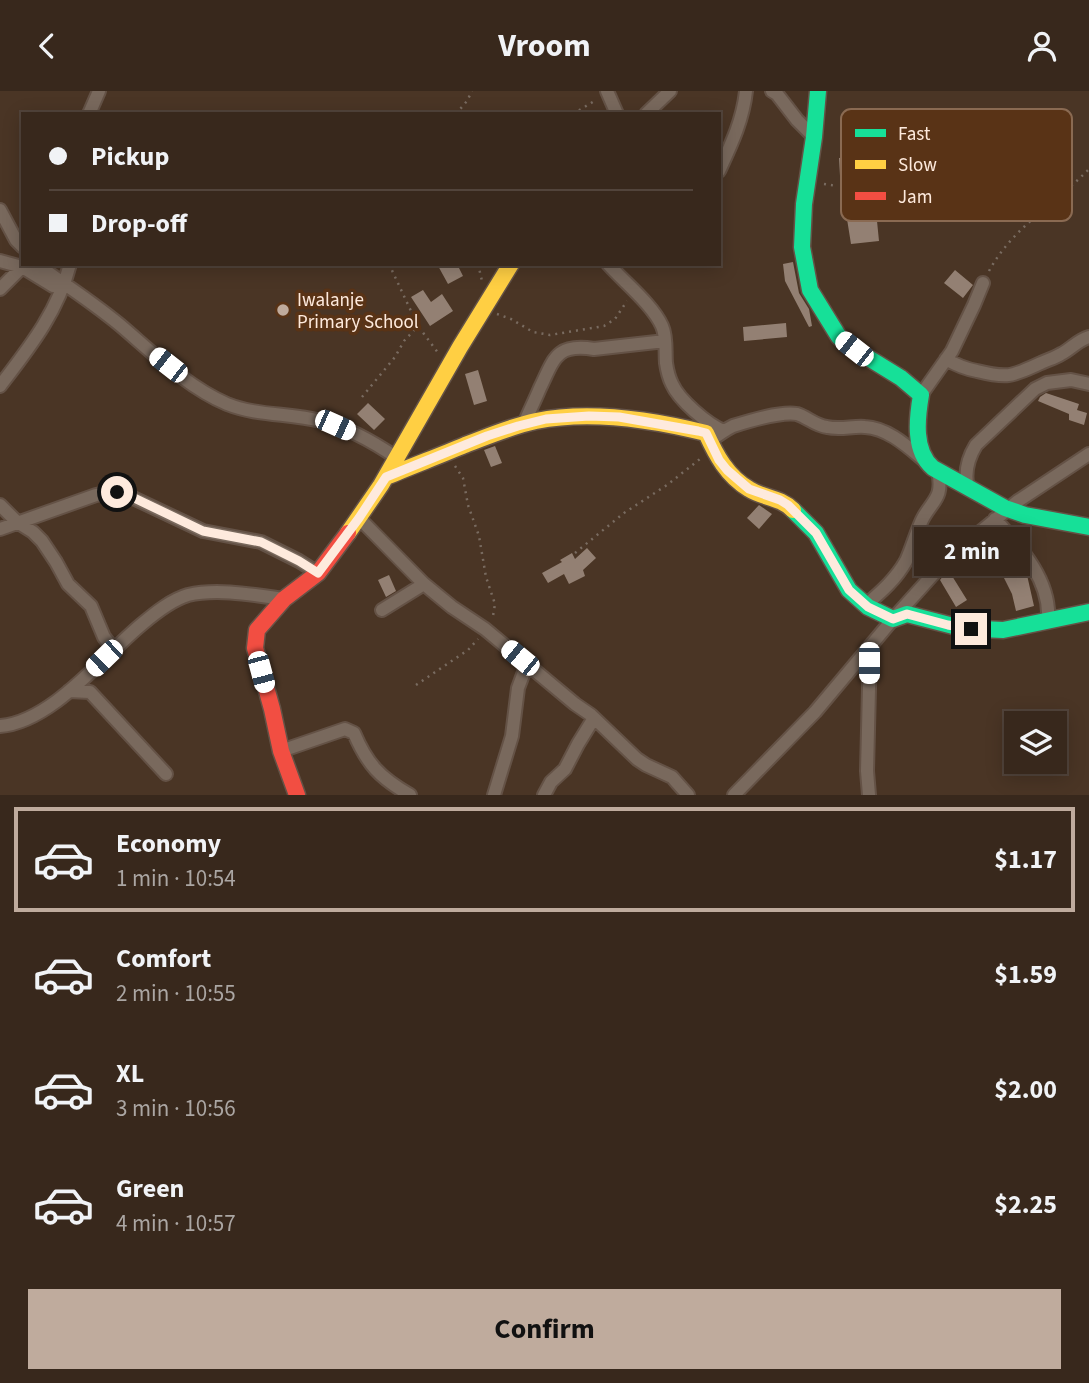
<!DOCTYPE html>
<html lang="en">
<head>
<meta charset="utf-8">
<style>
  body { margin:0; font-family:"Source Sans 3",sans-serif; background:#3f3025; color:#f1f3f6; height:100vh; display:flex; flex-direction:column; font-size:26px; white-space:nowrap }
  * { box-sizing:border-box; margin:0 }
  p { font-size:23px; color:#aba6a3 }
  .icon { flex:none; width:38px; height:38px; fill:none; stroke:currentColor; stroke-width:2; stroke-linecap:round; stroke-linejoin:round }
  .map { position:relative; height:704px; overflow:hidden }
  .panel { display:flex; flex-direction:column; background:#38281c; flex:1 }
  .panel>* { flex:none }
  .top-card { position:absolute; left:21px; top:21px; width:700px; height:154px; border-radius:0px; box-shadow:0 4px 18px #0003,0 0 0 2px #52443b; display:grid; align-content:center; height:154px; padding:0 28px; background:#38281c }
  .controls { position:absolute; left:1004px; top:620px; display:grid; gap:14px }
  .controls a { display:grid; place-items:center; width:63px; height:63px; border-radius:0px; background:#38281c; box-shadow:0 4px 18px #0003,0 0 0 2px #52443b; font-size:35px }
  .end { position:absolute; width:32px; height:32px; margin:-16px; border:9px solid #feeadd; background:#111; box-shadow:0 0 0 4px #111 }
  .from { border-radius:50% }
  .bubble { position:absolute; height:49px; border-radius:0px; background:#38281c; box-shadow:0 4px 18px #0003,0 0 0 2px #52443b; font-size:23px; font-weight:700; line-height:49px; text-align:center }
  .car { position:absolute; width:21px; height:42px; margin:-21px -10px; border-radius:9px; box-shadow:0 0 5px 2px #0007; background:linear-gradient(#fff 24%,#345 0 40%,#fff 0 76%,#345 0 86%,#fff 0) }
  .top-card b { display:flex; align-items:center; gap:24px; height:66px; font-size:26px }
  .top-card b+b { border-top:2px solid #52443b }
  .top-card i { width:18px; height:18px; background:#f1f3f6 }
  ul { padding:12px 0 0; list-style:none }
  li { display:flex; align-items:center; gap:21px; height:105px; margin:0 14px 10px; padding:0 14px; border:4px solid transparent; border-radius:0px }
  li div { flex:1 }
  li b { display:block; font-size:26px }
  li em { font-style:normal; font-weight:700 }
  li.on { border-color:#bfab9d }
  li>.icon { width:63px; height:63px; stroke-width:1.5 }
  .primary-button { display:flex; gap:14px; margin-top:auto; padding:14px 28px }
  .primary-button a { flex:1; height:80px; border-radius:0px; background:#bfab9d; color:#111; font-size:28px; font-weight:700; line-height:80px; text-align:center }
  header { display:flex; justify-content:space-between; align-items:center; height:91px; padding:0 28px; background:#38281c; font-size:32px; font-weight:700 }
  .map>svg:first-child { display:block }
  .building { fill:#938073 }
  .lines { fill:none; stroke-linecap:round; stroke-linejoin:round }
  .street-casing { stroke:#645246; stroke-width:16 }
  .fast-casing { stroke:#645246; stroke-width:19 }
  .slow-casing { stroke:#645246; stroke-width:19 }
  .jam-casing { stroke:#645246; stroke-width:19 }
  .path { stroke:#796b60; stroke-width:2.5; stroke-dasharray:2 5; stroke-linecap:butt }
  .street { stroke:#79695d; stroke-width:12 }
  .fast { stroke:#16e098; stroke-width:16 }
  .slow { stroke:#ffcf43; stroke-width:16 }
  .jam { stroke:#f24e42; stroke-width:16 }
  .route { stroke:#feeadd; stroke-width:9 }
  .poi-dot { fill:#bfab9d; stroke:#593316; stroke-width:2.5 }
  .labels { text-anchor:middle; stroke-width:7; stroke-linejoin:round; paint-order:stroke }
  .poi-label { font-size:19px; fill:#feeadd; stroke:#593316; text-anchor:start }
  .key { fill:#593316; stroke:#8a6a52; stroke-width:2 }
  .key-label { font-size:19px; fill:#feeadd }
</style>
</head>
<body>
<header><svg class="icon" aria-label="back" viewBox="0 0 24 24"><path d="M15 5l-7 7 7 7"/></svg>Vroom<svg class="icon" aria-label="person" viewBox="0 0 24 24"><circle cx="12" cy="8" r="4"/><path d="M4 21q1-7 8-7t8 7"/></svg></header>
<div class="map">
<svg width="1089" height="704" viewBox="0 0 1089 704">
  <rect width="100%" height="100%" fill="#4a3525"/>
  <!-- building -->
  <path class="building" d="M870,65L872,83L863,84L864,86L851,87L850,84L840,85L839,67Z
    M864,126L865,131L877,130L879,150L851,153L847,128Z
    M793,171L799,202L809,218L812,235L809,236L785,190L783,173Z
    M437,173H457L463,185L448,193Z
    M955,179L973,194L963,207L944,192Z
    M423,199L431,211L442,203L453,220L430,235L411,206Z
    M786,232L787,246L744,250L743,236Z
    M478,279L487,310L474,314L465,283Z
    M1046,302L1079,313L1077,319L1087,322L1084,334L1069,329V323L1038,310L1040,306Z
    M368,312L385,328L374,339L357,323Z
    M495,355L502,372L491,376L484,359Z
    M759,414L772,423L759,438L747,427Z
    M587,457L596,467L583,479L585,485L569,493L564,483L548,492L542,482L562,471L560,469L572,462L575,468Z
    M1020,476L1023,482L1026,481L1027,484L1034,515L1016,520L1012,503L1003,485Z
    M947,480H949L967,509L956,516L940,489Z
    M389,484L396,500L386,506L378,489Z"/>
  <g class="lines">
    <!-- street casing -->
    <g class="street-casing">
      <path id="street" d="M607,0L617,23
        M772,0L777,3L797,29L814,46
        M89,23L99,0
        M646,23L670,0
        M719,80C731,54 743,29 746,0
        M0,119L16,149L23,156
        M0,170L22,176L53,195
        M38,173L43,178C69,196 96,214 120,234C153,262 187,296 227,313C257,325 290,322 321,330C347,336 375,352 397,367
        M608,173C624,191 652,213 662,235C667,246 665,260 666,272C667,279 669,287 672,293C679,309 708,334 724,340
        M0,198L22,176
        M946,268C956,274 966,278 977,280C1009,288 1012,285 1041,272C1047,269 1055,267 1061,263C1071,258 1078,249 1089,246
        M0,295C29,257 58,221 70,173
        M921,304L952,260L974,214L983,192
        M524,333C529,321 535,309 540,297C554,268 556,252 594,258L665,250
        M710,350C718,344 725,339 733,335C749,330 781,320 797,323C807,326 816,335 827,336C840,339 852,335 865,336C888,337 908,356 925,370
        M968,398C964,382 968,367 976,354L1035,298L1047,292L1071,289L1089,293
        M0,414L17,431L33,441L42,450L56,471L68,493L91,515L104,546L111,555L106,563
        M359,427L424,493L452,516L485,538L575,613L591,624L637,668L646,674L672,686L688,704
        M995,428C1020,456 1051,489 1048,529
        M0,438L96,404C109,401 117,401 129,405L203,440L261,451L299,470L318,482
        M866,514C881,501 896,488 906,470C912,457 916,442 922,429C932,409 944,408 938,380
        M382,519L424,493
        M69,600L90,601L166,683
        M0,635C52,631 103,565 142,533C155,522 171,509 188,504C217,497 255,504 284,508
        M281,660L345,638L354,642C367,673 380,687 410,704
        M494,704L512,645L518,597L527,573
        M544,704L551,691L565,678L578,653L594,627
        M734,704L815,621L893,528L946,469L1018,410L1089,363
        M869,704L867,680L870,556"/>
    </g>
    <!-- fast casing -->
    <g class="fast-casing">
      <path id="fast" d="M818,0L814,46L804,113L802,156L810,199L839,246L854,258L901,287L921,304C917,327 913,360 933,377L1005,417L1025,424L1089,436
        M793,419L816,442L849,499L868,516L893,528L907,523L961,537L1003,539L1089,521"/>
    </g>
    <!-- slow casing -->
    <g class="slow-casing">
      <path id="slow" d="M386,386C412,375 439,365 465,354C489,345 512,335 536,330C589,319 654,329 706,342C716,364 727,385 749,398C763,407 780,406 793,419
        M348,442L381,394L460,256L511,173"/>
    </g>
    <!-- jam casing -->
    <g class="jam-casing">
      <path id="jam" d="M297,704L281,660L272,618L255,557L257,539L284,508L318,482L348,442"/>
    </g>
    <!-- path -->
    <path class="path" d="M456,23L467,10L472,0
      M573,23L596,9
      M824,93L837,95
      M389,173L418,235L439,263
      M478,173L482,190
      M989,180C1012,137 1056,112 1089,78
      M497,223L511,228L533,241L550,244L604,235L615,228L627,210
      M362,306L395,266L404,250L418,235
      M455,375L463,387L468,414L479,445L486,486L495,513L493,525
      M575,462L624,422L667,394L700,368
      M416,594L468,559L478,548"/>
    <!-- street -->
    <use href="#street" class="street"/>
    <!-- fast -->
    <use href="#fast" class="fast"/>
    <!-- slow -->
    <use href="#slow" class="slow"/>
    <!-- jam -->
    <use href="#jam" class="jam"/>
  </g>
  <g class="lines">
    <!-- route -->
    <path class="route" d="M117,401L130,405L203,440L261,451L299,470L318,482L359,427L386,386L487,345L518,335L546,328L589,325L619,326L698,340L706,342L719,369L727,379L749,398L780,409L788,414L816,442L849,499L868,516L893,528L907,523L948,534L971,538"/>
  </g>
  <!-- markers -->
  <circle class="poi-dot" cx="283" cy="219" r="7"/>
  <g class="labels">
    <!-- poi labels -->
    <g class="poi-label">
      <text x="297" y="215">Iwalanje<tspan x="297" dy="22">Primary School</tspan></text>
    </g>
  </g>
  <!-- legend -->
  <rect x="841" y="18" width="231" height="112" rx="10" class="key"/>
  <rect x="855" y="38" width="31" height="8" fill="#16e098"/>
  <rect x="855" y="69" width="31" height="9" fill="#ffcf43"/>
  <rect x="855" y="101" width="31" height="8" fill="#f24e42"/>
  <g class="key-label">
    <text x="898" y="49">Fast</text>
    <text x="898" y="80">Slow</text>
    <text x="898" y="112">Jam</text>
  </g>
</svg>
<div class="controls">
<a><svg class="icon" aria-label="layers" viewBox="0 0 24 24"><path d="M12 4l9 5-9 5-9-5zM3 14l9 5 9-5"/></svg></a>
</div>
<i class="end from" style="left:117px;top:401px"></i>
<i class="end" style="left:971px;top:538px"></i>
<div class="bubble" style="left:914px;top:436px;width:116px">2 min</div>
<i class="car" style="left:854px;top:258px;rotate:308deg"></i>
<i class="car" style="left:168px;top:274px;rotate:308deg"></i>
<i class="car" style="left:335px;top:334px;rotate:114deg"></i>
<i class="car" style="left:104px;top:567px;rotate:226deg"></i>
<i class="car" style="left:520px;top:567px;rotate:309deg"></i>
<i class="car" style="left:869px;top:572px;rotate:180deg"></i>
<i class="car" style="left:261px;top:581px;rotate:165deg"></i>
<div class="top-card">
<b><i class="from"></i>Pickup</b>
<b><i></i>Drop-off</b>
</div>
</div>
<section class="panel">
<ul>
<li class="on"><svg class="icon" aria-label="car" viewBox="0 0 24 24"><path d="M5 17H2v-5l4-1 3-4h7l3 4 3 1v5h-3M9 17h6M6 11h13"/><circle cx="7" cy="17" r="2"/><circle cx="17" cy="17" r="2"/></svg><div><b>Economy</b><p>1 min · 10:54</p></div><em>$1.17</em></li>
<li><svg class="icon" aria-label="car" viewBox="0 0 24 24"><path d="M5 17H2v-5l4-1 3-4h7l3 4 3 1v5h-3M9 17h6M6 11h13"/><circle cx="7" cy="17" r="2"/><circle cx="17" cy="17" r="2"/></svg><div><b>Comfort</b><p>2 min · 10:55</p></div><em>$1.59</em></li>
<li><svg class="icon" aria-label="car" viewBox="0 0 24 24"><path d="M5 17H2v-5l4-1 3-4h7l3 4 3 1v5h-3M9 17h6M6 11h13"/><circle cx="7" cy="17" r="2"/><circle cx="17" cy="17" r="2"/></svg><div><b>XL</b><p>3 min · 10:56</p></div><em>$2.00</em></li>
<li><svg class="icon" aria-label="car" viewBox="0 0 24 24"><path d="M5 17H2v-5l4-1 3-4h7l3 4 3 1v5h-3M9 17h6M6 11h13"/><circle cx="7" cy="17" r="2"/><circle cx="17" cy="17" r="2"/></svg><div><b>Green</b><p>4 min · 10:57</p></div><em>$2.25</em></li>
</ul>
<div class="primary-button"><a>Confirm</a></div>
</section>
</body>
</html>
